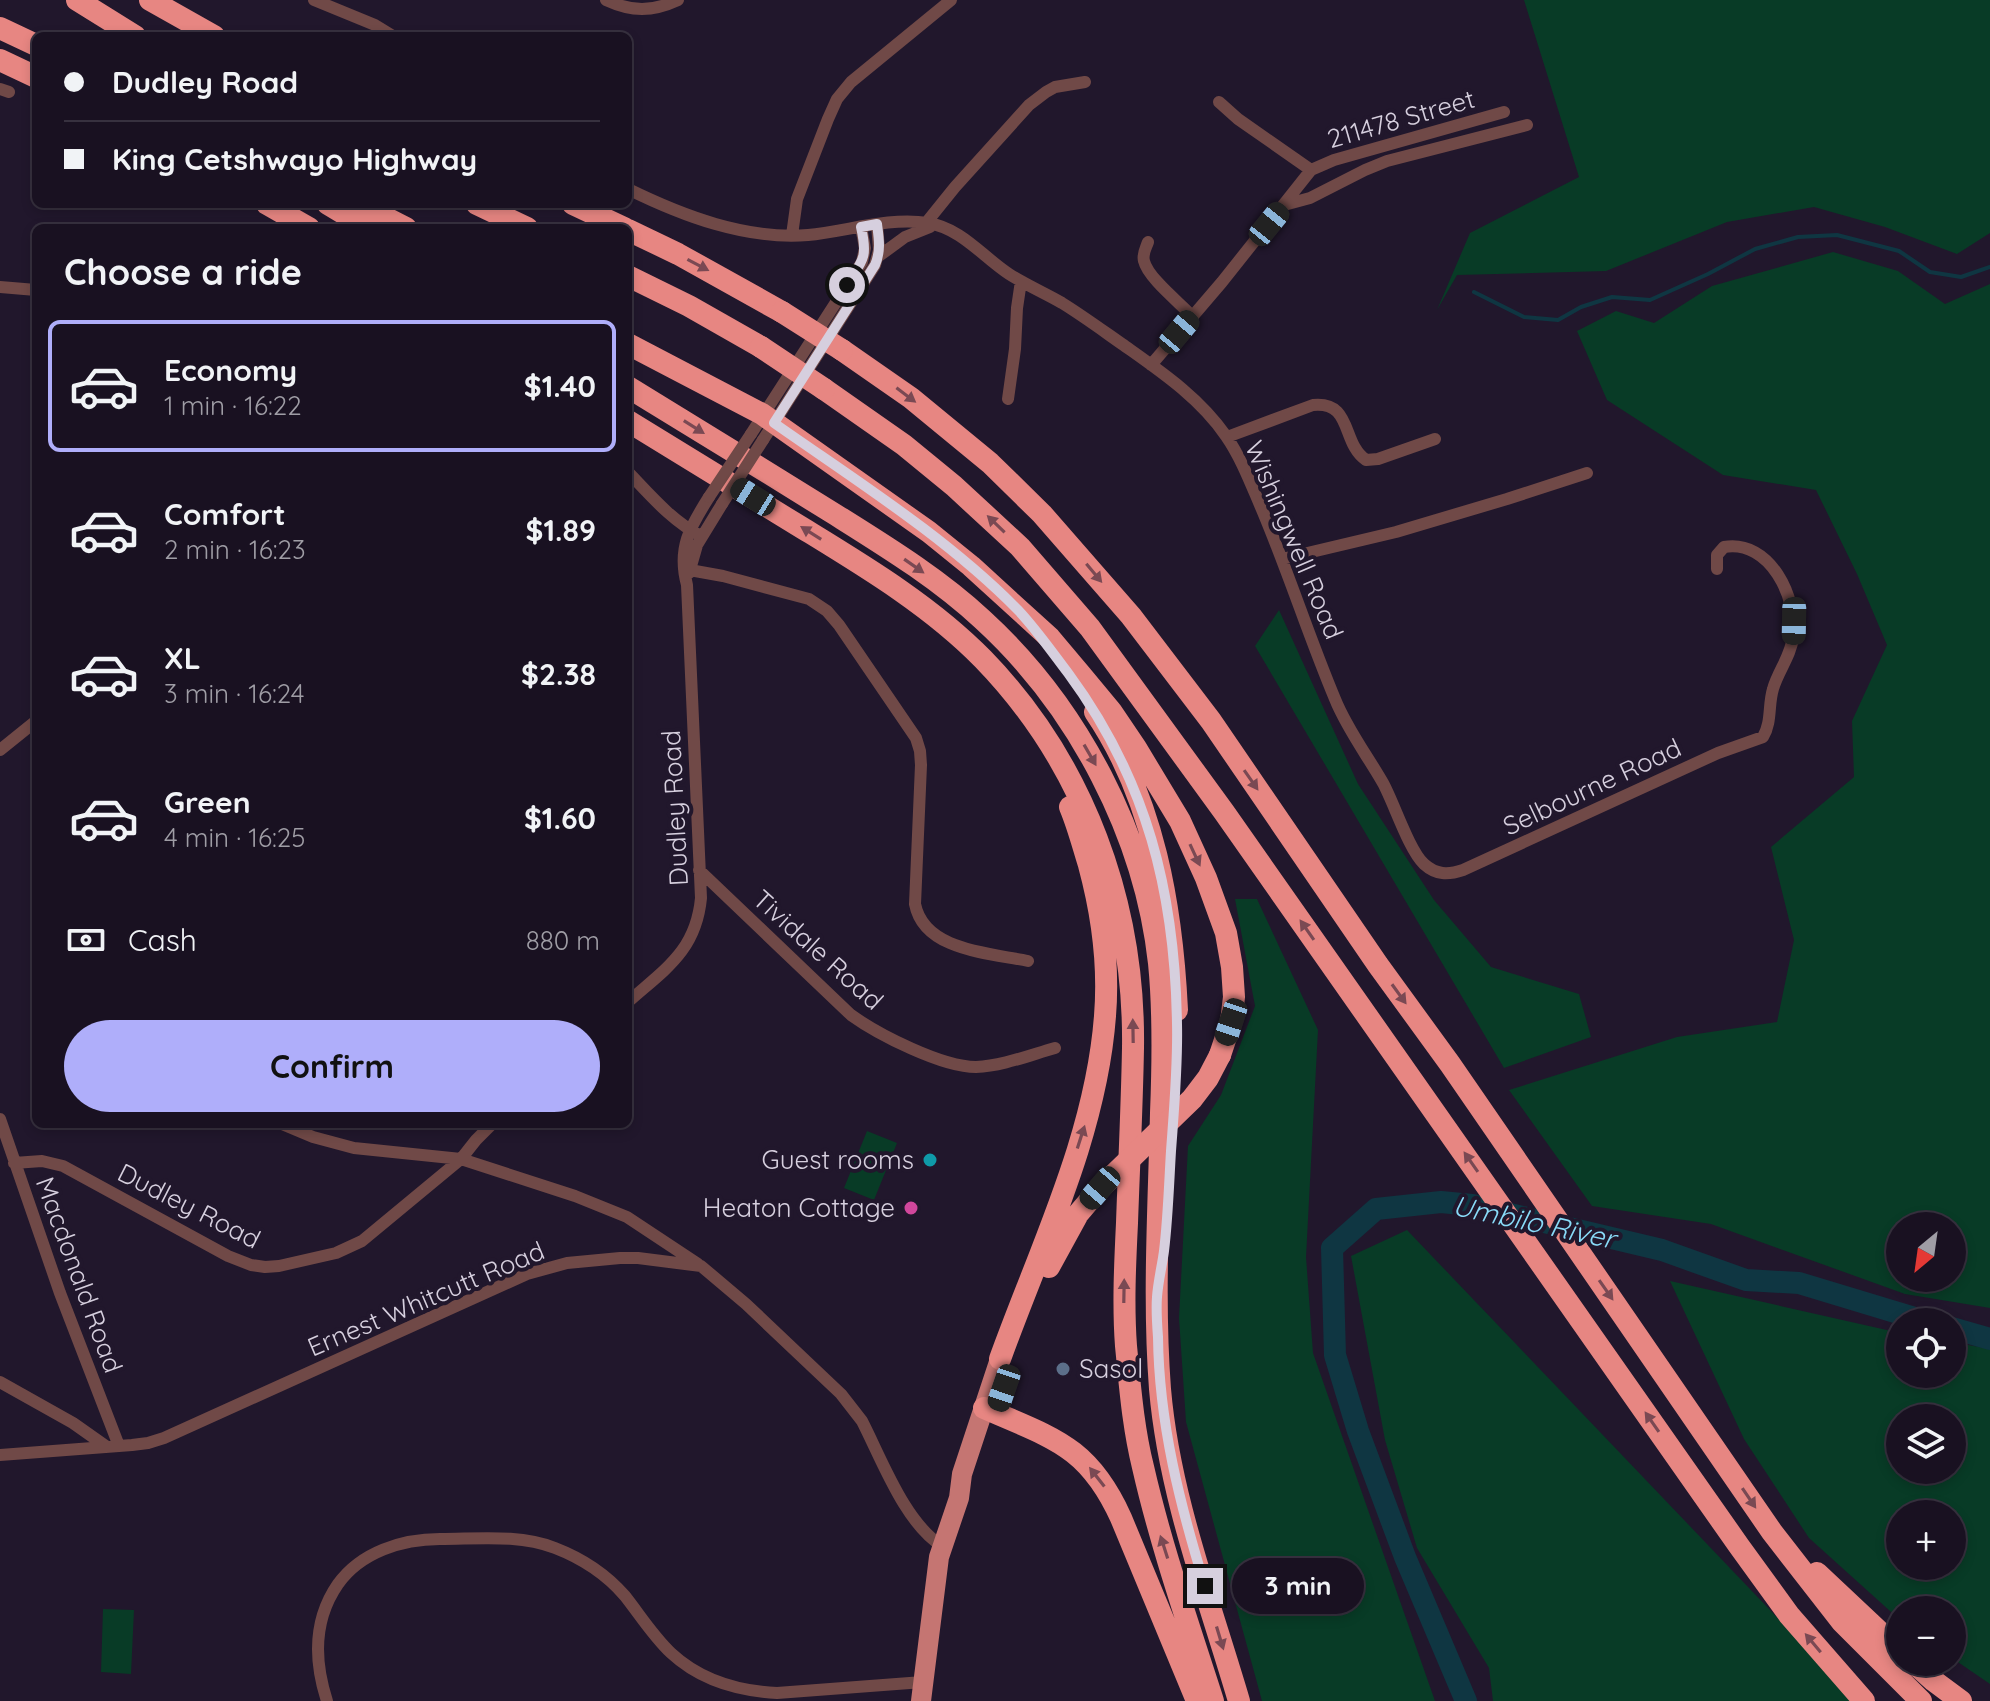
<!DOCTYPE html>
<html lang="en">
<head>
<meta charset="utf-8">
<style>
  body { margin:0; font-family:Quicksand,sans-serif; background:#261f2e; color:#f1f3f6; height:100vh; display:flex; flex-direction:column; font-size:30px; white-space:nowrap }
  * { box-sizing:border-box; margin:0 }
  p { font-size:26px; color:#9f9da5 }
  .icon { flex:none; width:44px; height:44px; fill:none; stroke:currentColor; stroke-width:2; stroke-linecap:round; stroke-linejoin:round }
  .map { position:relative; flex:1; overflow:hidden }
  .side { position:absolute; left:32px; top:224px; width:600px; height:904px; display:flex; flex-direction:column; background:#191121; border-radius:12px; box-shadow:0 4px 12px #0003,0 0 0 2px #37313f }
  .side>* { flex:none }
  .guide { position:absolute; left:32px; top:32px; width:600px; height:176px; border-radius:12px; box-shadow:0 4px 12px #0003,0 0 0 2px #37313f; display:grid; align-content:center; height:176px; padding:0 32px; background:#191121 }
  .needle { width:52px; rotate:209deg }
  .fabs { position:absolute; left:1886px; top:1212px; display:grid; gap:16px }
  .fabs a { display:grid; place-items:center; width:80px; height:80px; border-radius:50%; background:#191121; box-shadow:0 4px 12px #0003,0 0 0 2px #37313f; font-size:40px }
  .end { position:absolute; width:36px; height:36px; margin:-18px; border:10px solid #d6cfde; background:#111; box-shadow:0 0 0 4px #111 }
  .from { border-radius:50% }
  .bubble { position:absolute; height:56px; border-radius:28px; background:#191121; box-shadow:0 4px 12px #0003,0 0 0 2px #37313f; font-size:26px; font-weight:700; line-height:56px; text-align:center }
  .car { position:absolute; width:24px; height:48px; margin:-24px -12px; border-radius:10px; box-shadow:0 0 6px 2px #0007; background:linear-gradient(#222 24%,#8ab4d8 0 40%,#222 0 76%,#8ab4d8 0 86%,#222 0) }
  .guide b { display:flex; align-items:center; gap:28px; height:76px; font-size:30px }
  .guide b+b { border-top:2px solid #37313f }
  .guide i { width:20px; height:20px; background:#f1f3f6 }
  ul { padding:0; list-style:none }
  li { display:flex; align-items:center; gap:24px; height:132px; margin:0 16px 12px; padding:0 16px; border:4px solid transparent; border-radius:12px }
  li div { flex:1 }
  li b { display:block; font-size:30px }
  li em { font-style:normal; font-weight:700 }
  li.selected { border-color:#afaefa }
  li>.icon { width:72px; height:72px; stroke-width:1.5 }
  h2 { padding:0 32px; font-size:36px; line-height:96px }
  .pay { display:flex; align-items:center; gap:20px; height:88px; padding:0 32px; font-size:30px }
  .pay p { margin-inline-start:auto }
  .button { display:flex; gap:16px; margin-top:auto; padding:16px 32px }
  .button a { flex:1; height:92px; border-radius:48px; background:#afaefa; color:#111; font-size:32px; font-weight:700; line-height:92px; text-align:center }
  .map>svg:first-child { display:block }
  .green { fill:#083b26; fill-rule:evenodd }
  .lines { fill:none; stroke-linecap:round; stroke-linejoin:round }
  .stream { stroke:#0f3642; stroke-width:4 }
  .river { stroke:#0f3642; stroke-width:22 }
  .minor { stroke:#704947; stroke-width:12 }
  .primary { stroke:#c57572; stroke-width:20 }
  .motorway { stroke:#e78682; stroke-width:22 }
  .minor-bridge { stroke:#704947; stroke-width:12 }
  .motorway-bridge { stroke:#e78682; stroke-width:22 }
  .oneway { fill:#7a4953 }
  .route { stroke:#d6cfde; stroke-width:10 }
  .culture-dot { fill:#0f9aa8; stroke:#21172c; stroke-width:3 }
  .hotel-dot { fill:#d1479c; stroke:#21172c; stroke-width:3 }
  .service-dot { fill:#5c6f8a; stroke:#21172c; stroke-width:3 }
  .labels { text-anchor:middle; stroke-width:8; stroke-linejoin:round; paint-order:stroke }
  .street-label { font-size:26px; fill:#d6cfde; stroke:#21172c }
  .poi-label { font-size:26px; fill:#d6cfde; stroke:#21172c; text-anchor:end }
  .water-label { font-size:28px; font-style:italic; fill:#89dbf8; stroke:#21172c }
</style>
</head>
<body>
<div class="map">
<svg width="1990" height="1701" viewBox="0 0 1990 1701">
  <rect width="100%" height="100%" fill="#21172c"/>
  <!-- green -->
  <path class="green" d="M1524,0H1990V233L1957,254L1885,227L1814,207L1727,222L1606,271L1457,275L1437,310L1470,233L1579,177Z
    M1833,252L1898,271L1945,304L1990,284V1308L1905,1294L1711,1224L1592,1206L1509,1090L1677,1037L1777,1022L1794,940L1771,847L1854,777L1852,721L1887,645L1857,574L1816,490L1723,475L1607,400L1577,331L1616,311L1654,323L1712,286ZM1952,1226V1278H1900V1226Z
    M1279,610L1358,784L1434,900L1491,967L1579,994L1591,1037L1504,1068L1255,646Z
    M1235,899H1257L1318,1030L1306,1257L1313,1353L1435,1701H1262L1186,1422L1179,1318L1188,1146L1221,1095L1255,1006Z
    M867,1131L897,1143L874,1200L844,1188Z
    M1407,1230L1857,1701H1493L1489,1668L1417,1548L1385,1440L1351,1256Z
    M1670,1281L1900,1333V1374H1952V1342L1990,1349V1684L1952,1658V1610H1900V1620L1809,1538L1744,1439ZM1900,1418H1952V1470H1900ZM1900,1514H1952V1566H1900Z
    M103,1609L134,1610L131,1674L101,1672Z"/>
  <g class="lines">
    <!-- stream -->
    <path class="stream" d="M1474,292L1524,317L1558,320L1581,307L1612,297L1650,300L1708,274L1755,249L1798,237L1837,235L1899,251L1930,272L1961,277L1990,267"/>
    <!-- river -->
    <path class="river" d="M1952,1328L1990,1339
      M1466,1701L1405,1557L1358,1431L1335,1355L1332,1248L1376,1209L1441,1202L1472,1205L1662,1250L1746,1280L1799,1283L1928,1322"/>
    <!-- minor -->
    <path class="minor" d="M314,0L375,25L393,36
      M606,0C632,12 652,12 678,0
      M0,89L9,92
      M1219,102L1238,119L1311,170
      M628,189C683,216 746,240 808,235C848,231 888,217 928,223C961,228 983,257 1009,274C1026,285 1045,293 1062,303C1083,316 1102,330 1122,344C1160,371 1199,397 1226,436C1242,459 1252,487 1263,512C1289,574 1309,637 1335,699C1347,729 1367,755 1383,783C1394,803 1409,850 1424,864C1436,875 1448,875 1463,870L1718,753L1763,737C1772,722 1768,705 1773,689C1778,671 1791,656 1793,637C1798,598 1770,539 1724,547L1717,555V569
      M1284,205L1310,198L1365,170L1387,161L1527,125
      M926,223L955,187L1029,105L1046,92L1055,87L1085,82
      M792,235L797,199L828,119L837,99L851,82L951,0
      M1148,242C1146,248 1142,254 1144,261C1148,278 1180,303 1192,316
      M879,256L905,237L930,227
      M0,287L36,290
      M1151,365L1222,282L1311,170L1334,160L1504,112
      M1008,399L1015,349L1017,308L1021,281
      M751,434L862,262L865,248L861,227
      M1227,437L1313,405C1353,401 1341,443 1366,460L1378,459L1435,439
      M763,440L875,265L879,250L877,224
      M628,472C651,496 672,521 701,536
      M1282,559L1396,532L1507,499L1587,473
      M684,569L723,576L809,599L827,611L839,625L916,738L920,751L921,765L915,904C924,951 990,953 1028,961
      M689,573L697,545L722,504
      M0,750L36,721
      M699,870L851,1015C879,1035 942,1067 976,1067C1002,1066 1030,1055 1055,1048
      M628,1002C665,969 696,951 701,898L687,585C677,548 690,527 709,497
      M0,1119L60,1293L119,1446
      M282,1124L313,1137L354,1148L461,1159L575,1196L627,1217L698,1264
      M14,1163L42,1161L63,1166L228,1256L251,1265L265,1267L279,1266L336,1253L362,1241L461,1159L476,1140L492,1124
      M0,1382L73,1423L107,1447
      M0,1455L132,1445L148,1443L164,1438L527,1274L567,1263L620,1258H638L701,1266L746,1304L841,1394L862,1421C882,1460 905,1523 942,1546
      M327,1701C314,1661 313,1620 338,1584C361,1552 402,1539 440,1539C478,1539 519,1534 555,1548C581,1558 606,1574 625,1596C640,1615 653,1636 671,1653C700,1680 738,1691 777,1693L923,1682"/>
    <!-- primary -->
    <path class="primary" d="M921,1701L939,1557L959,1498L962,1474L1000,1359"/>
    <!-- motorway -->
    <path class="motorway" d="M77,0L135,36
      M150,0L214,36
      M0,28L36,45
      M0,60L36,77
      M267,204L309,228
      M328,204L368,228
      M359,204L406,228
      M477,204L527,228
      M573,204L624,228
      M628,230L678,254L782,312
      M628,276L689,306L761,347
      M628,344L762,414L929,532L971,566L1050,638L1082,676L1111,711L1136,748L1180,821L1206,878L1226,933L1232,967L1234,997L1231,1022L1220,1055
      M842,350L911,398L990,463L1042,514L1131,616L1211,721L1378,965L1450,1064L1772,1532L1842,1622L1921,1701
      M628,387C697,429 767,472 836,515C887,547 939,579 983,620C1078,707 1145,835 1159,963C1164,1013 1163,1063 1161,1113C1159,1205 1153,1297 1160,1389C1169,1495 1209,1599 1239,1701
      M824,389L904,445L954,486L1020,547L1090,628L1224,812L1739,1546L1789,1615L1864,1701
      M628,421C687,457 745,493 804,529C866,567 931,606 983,659C1084,763 1135,903 1133,1048C1132,1106 1129,1165 1127,1223C1125,1264 1123,1305 1126,1346C1130,1386 1133,1427 1143,1467C1161,1546 1188,1623 1213,1701
      M1095,712C1154,799 1172,907 1177,1010
      M1049,1267L1078,1214L1100,1188
      M1000,1359C1040,1248 1096,1136 1105,1016C1109,966 1102,913 1089,865C1083,846 1078,826 1070,807
      M984,1408C1052,1438 1088,1445 1121,1518L1197,1701
      M1817,1573L1900,1651
      M1913,1662L1934,1681L1961,1701"/>
    <!-- minor-bridge -->
    <path class="minor-bridge" d="M709,497L751,434
      M722,504L763,440"/>
    <!-- motorway-bridge -->
    <path class="motorway-bridge" d="M782,312L842,350
      M761,347L824,389
      M1100,1188L1192,1099L1208,1078L1220,1055"/>
  </g>
  <!-- one-way arrows -->
  <defs><path id="oneway-solid" d="M-6-.8H1V-3.2L6.5 0L1 3.2V.8H-6Z" transform="scale(2)"/></defs>
  <g class="oneway">
    <use href="#oneway-solid" transform="translate(698 265) rotate(28)"/>
    <use href="#oneway-solid" transform="translate(906 395) rotate(37)"/>
    <use href="#oneway-solid" transform="translate(694 427) rotate(32)"/>
    <use href="#oneway-solid" transform="translate(996 524) rotate(-136)"/>
    <use href="#oneway-solid" transform="translate(811 533) rotate(-148)"/>
    <use href="#oneway-solid" transform="translate(914 566) rotate(35)"/>
    <use href="#oneway-solid" transform="translate(1094 573) rotate(50)"/>
    <use href="#oneway-solid" transform="translate(1090 755) rotate(60)"/>
    <use href="#oneway-solid" transform="translate(1251 780) rotate(55)"/>
    <use href="#oneway-solid" transform="translate(1195 855) rotate(65)"/>
    <use href="#oneway-solid" transform="translate(1307 930) rotate(-125)"/>
    <use href="#oneway-solid" transform="translate(1399 994) rotate(54)"/>
    <use href="#oneway-solid" transform="translate(1133 1031) rotate(-91)"/>
    <use href="#oneway-solid" transform="translate(1081 1137) rotate(-72)"/>
    <use href="#oneway-solid" transform="translate(1471 1162) rotate(-125)"/>
    <use href="#oneway-solid" transform="translate(1606 1290) rotate(55)"/>
    <use href="#oneway-solid" transform="translate(1124 1291) rotate(-89)"/>
    <use href="#oneway-solid" transform="translate(1652 1422) rotate(-125)"/>
    <use href="#oneway-solid" transform="translate(1097 1477) rotate(-128)"/>
    <use href="#oneway-solid" transform="translate(1749 1498) rotate(56)"/>
    <use href="#oneway-solid" transform="translate(1164 1547) rotate(-108)"/>
    <use href="#oneway-solid" transform="translate(1220 1638) rotate(73)"/>
    <use href="#oneway-solid" transform="translate(1813 1643) rotate(-130)"/>
  </g>
  <g class="lines">
    <!-- route -->
    <path class="route" d="M847,285C863,260 868,258 861,227L877,224C879,239 881,251 875,265L774,423C858,482 946,537 1018,610C1036,629 1052,652 1068,673C1147,780 1175,892 1177,1024C1178,1066 1174,1109 1171,1151C1169,1184 1168,1218 1164,1251C1162,1266 1158,1282 1157,1297C1156,1310 1157,1324 1158,1337C1159,1423 1180,1505 1205,1586"/>
  </g>
  <!-- markers -->
  <circle class="culture-dot" cx="930" cy="1160" r="8"/>
  <circle class="hotel-dot" cx="911" cy="1208" r="8"/>
  <circle class="service-dot" cx="1063" cy="1369" r="8"/>
  <g class="labels">
    <!-- street labels -->
    <g class="street-label">
      <text transform="translate(1401 119) rotate(-16)" y="9">211478 Street</text>
      <text transform="translate(1294 540) rotate(67)" y="9">Wishingwell Road</text>
      <text transform="translate(1592 787) rotate(-25)" y="9">Selbourne Road</text>
      <text transform="translate(675 808) rotate(-93)" y="9">Dudley Road</text>
      <text transform="translate(818 950) rotate(42)" y="9">Tividale Road</text>
      <text transform="translate(189 1206) rotate(27)" y="9">Dudley Road</text>
      <text transform="translate(79 1275) rotate(70)" y="9">Macdonald Road</text>
      <text transform="translate(426 1299) rotate(-23)" y="9">Ernest Whitcutt Road</text>
    </g>
    <!-- poi labels -->
    <g class="poi-label">
      <text x="914" y="1169">Guest rooms</text>
      <text x="895" y="1217">Heaton Cottage</text>
      <text x="1079" y="1378" text-anchor="start">Sasol</text>
    </g>
    <!-- water labels -->
    <g class="water-label">
      <text transform="translate(1534 1222) rotate(12)" y="10">Umbilo River</text>
    </g>
  </g>
</svg>
<div class="fabs">
<a><svg class="needle" viewBox="-14 -14 28 28"><path d="M0-13l5 13h-10z" fill="#e53935"/><path d="M0 13l5-13h-10z" fill="#9f9da5"/></svg></a>
<a><svg class="icon" aria-label="locate" viewBox="0 0 24 24"><circle cx="12" cy="12" r="6"/><path d="M12 2v4M12 18v4M2 12h4M18 12h4"/></svg></a>
<a><svg class="icon" aria-label="layers" viewBox="0 0 24 24"><path d="M12 4l9 5-9 5-9-5zM3 14l9 5 9-5"/></svg></a>
<a>+</a>
<a>−</a>
</div>
<i class="end from" style="left:847px;top:285px"></i>
<i class="end" style="left:1205px;top:1586px"></i>
<div class="bubble" style="left:1232px;top:1558px;width:132px">3 min</div>
<i class="car" style="left:1269px;top:224px;rotate:39deg"></i>
<i class="car" style="left:1179px;top:332px;rotate:40deg"></i>
<i class="car" style="left:753px;top:497px;rotate:302deg"></i>
<i class="car" style="left:1794px;top:621px;rotate:181deg"></i>
<i class="car" style="left:1231px;top:1022px;rotate:198deg"></i>
<i class="car" style="left:1100px;top:1188px;rotate:221deg"></i>
<i class="car" style="left:1004px;top:1388px;rotate:199deg"></i>
<div class="guide">
<b><i class="from"></i>Dudley Road</b>
<b><i></i>King Cetshwayo Highway</b>
</div>
<section class="side">
<h2>Choose a ride</h2>
<ul>
<li class="selected"><svg class="icon" aria-label="car" viewBox="0 0 24 24"><path d="M5 17H2v-5l4-1 3-4h7l3 4 3 1v5h-3M9 17h6M6 11h13"/><circle cx="7" cy="17" r="2"/><circle cx="17" cy="17" r="2"/></svg><div><b>Economy</b><p>1 min · 16:22</p></div><em>$1.40</em></li>
<li><svg class="icon" aria-label="car" viewBox="0 0 24 24"><path d="M5 17H2v-5l4-1 3-4h7l3 4 3 1v5h-3M9 17h6M6 11h13"/><circle cx="7" cy="17" r="2"/><circle cx="17" cy="17" r="2"/></svg><div><b>Comfort</b><p>2 min · 16:23</p></div><em>$1.89</em></li>
<li><svg class="icon" aria-label="car" viewBox="0 0 24 24"><path d="M5 17H2v-5l4-1 3-4h7l3 4 3 1v5h-3M9 17h6M6 11h13"/><circle cx="7" cy="17" r="2"/><circle cx="17" cy="17" r="2"/></svg><div><b>XL</b><p>3 min · 16:24</p></div><em>$2.38</em></li>
<li><svg class="icon" aria-label="car" viewBox="0 0 24 24"><path d="M5 17H2v-5l4-1 3-4h7l3 4 3 1v5h-3M9 17h6M6 11h13"/><circle cx="7" cy="17" r="2"/><circle cx="17" cy="17" r="2"/></svg><div><b>Green</b><p>4 min · 16:25</p></div><em>$1.60</em></li>
</ul>
<div class="pay"><svg class="icon" aria-label="cash" viewBox="0 0 24 24"><path d="M3 7h18v10H3z"/><circle cx="12" cy="12" r="2"/></svg>Cash<p>880 m</p></div>
<div class="button"><a>Confirm</a></div>
</section>
</div>
</body>
</html>
